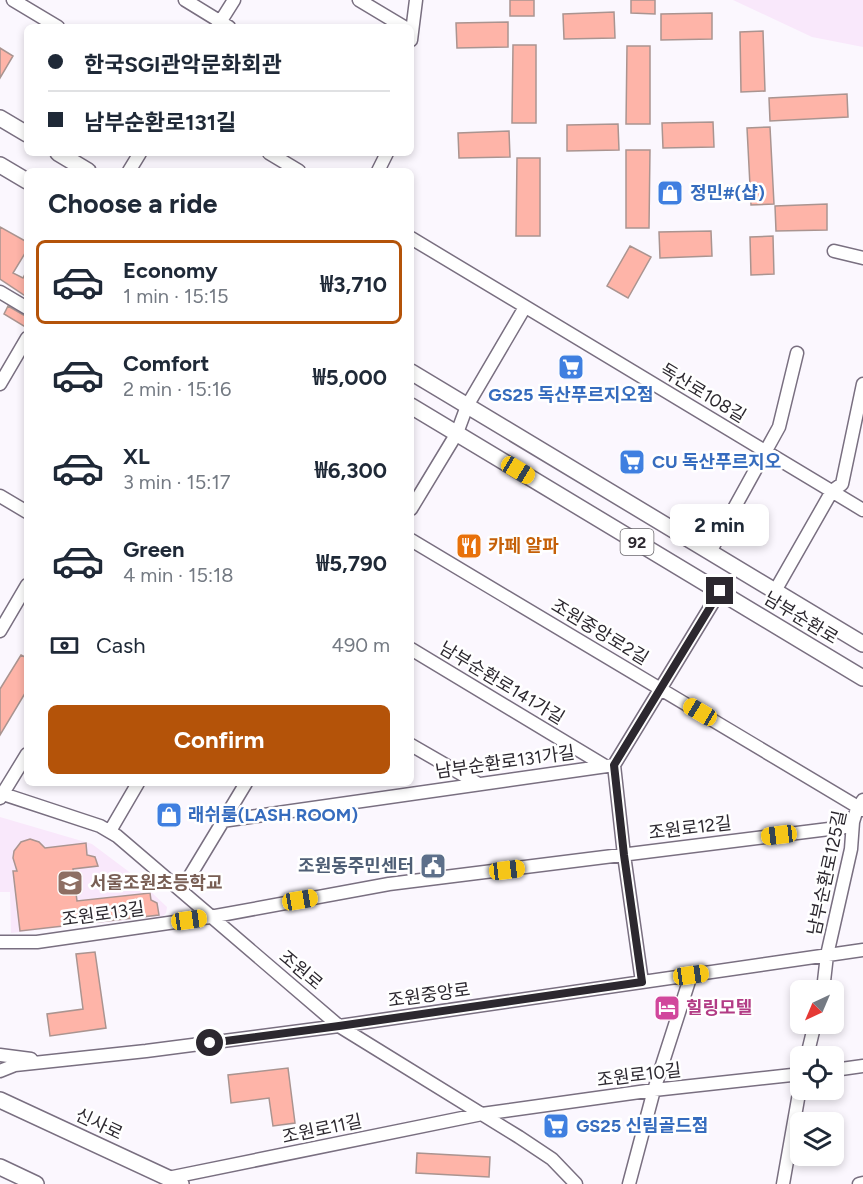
<!DOCTYPE html>
<html lang="en">
<head>
<meta charset="utf-8">
<style>
  body { margin:0; font-family:Figtree,"Noto Sans KR",sans-serif; background:#f2f2f3; color:#1f2937; height:100vh; display:flex; flex-direction:column; font-size:22px; white-space:nowrap }
  * { box-sizing:border-box; margin:0 }
  p { font-size:20px; color:#747a83 }
  .icon { flex:none; width:33px; height:33px; fill:none; stroke:currentColor; stroke-width:2; stroke-linecap:round; stroke-linejoin:round }
  .map { position:relative; flex:1; overflow:hidden }
  .details { position:absolute; left:24px; top:168px; width:390px; height:618px; display:flex; flex-direction:column; background:#fff; border-radius:9px; box-shadow:0 3px 9px #0003 }
  .details>* { flex:none }
  .banner { position:absolute; left:24px; top:24px; width:390px; height:132px; border-radius:9px; box-shadow:0 3px 9px #0003; display:grid; align-content:center; height:132px; padding:0 24px; background:#fff }
  .needle { width:39px; rotate:224deg }
  .buttons { position:absolute; left:790px; top:980px; display:grid; gap:12px }
  .buttons a { display:grid; place-items:center; width:54px; height:54px; border-radius:9px; background:#fff; box-shadow:0 3px 9px #0003; font-size:30px }
  .end { position:absolute; width:27px; height:27px; margin:-14px; border:8px solid #2c282f; background:#fff; box-shadow:0 0 0 3px #fff }
  .from { border-radius:50% }
  .bubble { position:absolute; height:42px; border-radius:9px; background:#fff; box-shadow:0 3px 9px #0003; font-size:20px; font-weight:700; line-height:42px; text-align:center }
  .car { position:absolute; width:18px; height:36px; margin:-18px -9px; border-radius:8px; box-shadow:0 0 4px 2px #0007; background:linear-gradient(#f5c518 24%,#345 0 40%,#f5c518 0 76%,#345 0 86%,#f5c518 0) }
  .banner b { display:flex; align-items:center; gap:21px; height:57px; font-size:22px }
  .banner b+b { border-top:2px solid #e0e1e3 }
  .banner i { width:15px; height:15px; background:#1f2937 }
  ul { padding:0; list-style:none }
  li { display:flex; align-items:center; gap:18px; height:84px; margin:0 12px 9px; padding:0 12px; border:3px solid transparent; border-radius:9px }
  li div { flex:1 }
  li b { display:block; font-size:22px }
  li em { font-style:normal; font-weight:700 }
  li.selected { border-color:#b45309 }
  li>.icon { width:54px; height:54px; stroke-width:1.5 }
  h2 { padding:0 24px; font-size:27px; line-height:72px }
  .pay { display:flex; align-items:center; gap:15px; height:66px; padding:0 24px; font-size:22px }
  .pay p { margin-inline-start:auto }
  .primary-button { display:flex; gap:12px; margin-top:auto; padding:12px 24px }
  .primary-button a { flex:1; height:69px; border-radius:9px; background:#b45309; color:#fff; font-size:24px; font-weight:700; line-height:69px; text-align:center }
  .map>svg:first-child { display:block }
  .education { fill:#f9e8fb }
  .building { fill:#feb4a8; stroke:#aa9490; stroke-width:1.5 }
  .lines { fill:none; stroke-linecap:round; stroke-linejoin:round }
  .minor-casing { stroke:#796f80; stroke-width:15 }
  .major-casing { stroke:#796f80; stroke-width:18 }
  .minor { stroke:#fff; stroke-width:12 }
  .major { stroke:#fff; stroke-width:15 }
  .route { stroke:#2c282f; stroke-width:8 }
  .labels { text-anchor:middle; stroke-width:5; stroke-linejoin:round; paint-order:stroke }
  .shield { fill:#fff; stroke:#6b686d; stroke-width:1.5 }
  .shield-label { font-size:16px; font-weight:bold; fill:#2c282f }
  .shop-label { font-size:18px; font-weight:bold; fill:#366cbe; stroke:#fff; text-anchor:start }
  .street-label { font-size:18px; fill:#2c282f; stroke:#fff }
  .food-label { font-size:18px; font-weight:bold; fill:#c56008; stroke:#fff; text-anchor:start }
  .service-label { font-size:18px; font-weight:bold; fill:#4e5e75; stroke:#fff; text-anchor:end }
  .education-label { font-size:18px; font-weight:bold; fill:#785e54; stroke:#fff; text-anchor:start }
  .hotel-label { font-size:18px; font-weight:bold; fill:#b23c85; stroke:#fff; text-anchor:start }
</style>
</head>
<body>
<div class="map">
<svg width="863" height="1184" viewBox="0 0 863 1184">
  <rect width="100%" height="100%" fill="#fbf7fe"/>
  <!-- education -->
  <path class="education" d="M733,0H863V47L812,37Z
    M0,817L92,844L132,874L167,907L166,913L163,916L11,933L10,892H0Z"/>
  <!-- building -->
  <path class="building" d="M510,0H534V16H510Z
    M631,0H655V14L631,13Z
    M614,12L615,38L564,39L563,14Z
    M712,13V39L661,40V14Z
    M508,22V47L457,48L456,23Z
    M763,31L765,91L741,92L740,32Z
    M513,45H536V123H512Z
    M627,46H650V124H626Z
    M0,48L13,56L0,78Z
    M847,94L848,117L770,121L769,98Z
    M713,122L714,147L663,148L662,123Z
    M618,124L619,150L567,151V125Z
    M770,127L774,204L751,205L747,128Z
    M509,131L510,157L459,158L458,133Z
    M626,150H650L649,228H626Z
    M517,158H540V236H516Z
    M827,204V230L776,231L775,206Z
    M0,227L27,242V250L13,273L23,278L27,270V297L0,279Z
    M711,231L712,256L660,258L659,232Z
    M773,236L774,274L751,275L750,237Z
    M630,246L651,257L628,298L607,286Z
    M8,306L27,317V328L4,314Z
    M21,655L27,658V690L0,735V689Z
    M30,839L39,842L45,848L86,843L87,855L95,857L98,866L73,869L77,901L150,893L151,900L157,903L159,915L20,931L13,871H17L13,858L14,851L21,842Z
    M95,952L106,1028L50,1036L47,1014L83,1009L76,954Z
    M288,1068L295,1123L273,1126L269,1098L231,1103L228,1075Z
    M417,1153L490,1157L489,1177L416,1173Z"/>
  <g class="lines">
    <!-- minor casing -->
    <g class="minor-casing">
      <path id="minor" d="M13,0L58,27
        M185,0L229,27
        M359,0L404,27
        M217,27L234,0
        M411,40L416,0
        M269,153L299,171
        M129,171L140,153
        M378,171L387,153
        M411,238L863,510
        M834,251L863,258
        M0,292L27,308
        M0,384L27,338
        M0,496L27,512
        M411,509L457,433L467,406L525,307
        M411,540L863,810
        M710,552L779,427L797,353
        M775,591L832,491L842,484L863,384
        M0,631L27,585
        M411,649L605,766
        M411,745L477,783
        M0,793L100,826L117,836L339,1026L519,1137L552,1159L576,1184
        M0,798L27,754
        M222,821L614,765
        M110,831L138,783
        M182,889L246,783
        M0,942H37L210,917L389,884L845,827L853,822
        M642,982L624,855L614,765L720,591
        M823,990L827,955L851,849L853,822L856,812L863,800
        M0,1055L31,1059
        M807,1056L815,1023
        M834,1070L863,1066
        M0,1071L15,1065L146,1051L339,1026L863,950
        M168,1178L482,1114L654,1090L801,1074
        M629,1184L654,1090L691,975
        M783,1184L801,1082
        M859,1184L863,1183"/>
    </g>
    <!-- major casing -->
    <g class="major-casing">
      <path id="major" d="M0,118L27,134
        M58,153L88,171
        M0,165L27,181
        M411,372L863,644
        M411,406L863,678
        M0,1100L181,1184
        M0,1167L36,1184"/>
    </g>
    <!-- minor -->
    <use href="#minor" class="minor"/>
    <!-- major -->
    <use href="#major" class="major"/>
  </g>
  <g class="lines">
    <!-- route -->
    <path class="route" d="M210,1043L339,1026L642,982L624,855L614,765L720,591"/>
  </g>
  <!-- icons -->
  <defs>
    <g id="shop-square" transform="scale(1.35)"><rect x="-9" y="-9" width="18" height="18" rx="4" fill="#3f7fe0" stroke="#fff"/><path d="M-5-2.5h2.3a2.7 3.5 0 0 1 5.4 0H5L5.5 6h-11ZM-1.5-2.5h3a1.5 2.3 0 0 0-3 0Z" fill="#fff"/></g>
    <g id="supermarket-square" transform="scale(1.35)"><rect x="-9" y="-9" width="18" height="18" rx="4" fill="#3f7fe0" stroke="#fff"/><path d="M-6-5.5h2.5l.6 2H6L4.5 2H-2.5L-4.4-4H-6ZM-1.5 3.2a1.3 1.3 0 1 0 .1 0ZM3 3.2a1.3 1.3 0 1 0 .1 0Z" fill="#fff"/></g>
    <g id="restaurant-square" transform="scale(1.35)"><rect x="-9" y="-9" width="18" height="18" rx="4" fill="#e8710a" stroke="#fff"/><path d="M-5-6h1v4h1v-4h1v4h1v-4h1v5L-1.5 .5V6h-2V.5L-5-1ZM5-6V6H3V1.5H1.5Q1.5-4 5-6Z" fill="#fff"/></g>
    <g id="civic-square" transform="scale(1.35)"><rect x="-9" y="-9" width="18" height="18" rx="4" fill="#5c6f8a" stroke="#fff"/><path d="M-.6-6.5H3V-4.5H.6V-3L4-1V1h2V6H-6V1h2V-1L-.6-3ZM-1.2 2.5V6h2.4V2.5Z" fill="#fff"/></g>
    <g id="school-square" transform="scale(1.35)"><rect x="-9" y="-9" width="18" height="18" rx="4" fill="#8d6e63" stroke="#fff"/><path d="M0-5L7-2L0 1L-7-2ZM-4 1L0 2.5L4 1V4Q0 6-4 4Z" fill="#fff"/></g>
    <g id="hotel-square" transform="scale(1.35)"><rect x="-9" y="-9" width="18" height="18" rx="4" fill="#d1479c" stroke="#fff"/><path d="M-6-4.5h1.5V1H6V5H4.5V3h-9V5H-6ZM-4 0a1.8 1.8 0 1 1 3.6 0ZM.5 0V-2.5h3Q6-2.5 6 0Z" fill="#fff"/></g>
  </defs>
  <g fill-rule="evenodd">
    <use href="#shop-square" x="670" y="193"/>
    <use href="#supermarket-square" x="571" y="367"/>
    <use href="#supermarket-square" x="632" y="462"/>
    <use href="#restaurant-square" x="469" y="546"/>
    <use href="#shop-square" x="169" y="815"/>
    <use href="#civic-square" x="433" y="866"/>
    <use href="#school-square" x="70" y="883"/>
    <use href="#hotel-square" x="667" y="1008"/>
    <use href="#supermarket-square" x="556" y="1126"/>
  </g>
  <g class="labels">
    <!-- shield labels -->
    <rect class="shield" x="620.5" y="529" width="33" height="26" rx="4.5"/>
    <g class="shield-label">
      <text x="637" y="548">92</text>
    </g>
    <!-- shop labels -->
    <g class="shop-label">
      <text x="690" y="199">정민#(샵)</text>
      <text x="571" y="401" text-anchor="middle">GS25 독산푸르지오점</text>
      <text x="652" y="468">CU 독산푸르지오</text>
      <text x="188" y="821">래쉬룸(LASH ROOM)</text>
      <text x="576" y="1132">GS25 신림골드점</text>
    </g>
    <!-- street labels -->
    <g class="street-label">
      <text transform="translate(703 393) rotate(31)" y="6">독산로108길</text>
      <text transform="translate(801 618) rotate(31)" y="6">남부순환로</text>
      <text transform="translate(600 632) rotate(31)" y="6">조원중앙로2길</text>
      <text transform="translate(502 683) rotate(31)" y="6">남부순환로141가길</text>
      <text transform="translate(505 762) rotate(-8)" y="6">남부순환로131가길</text>
      <text transform="translate(690 828) rotate(-7)" y="6">조원로12길</text>
      <text transform="translate(827 873) rotate(-78)" y="6">남부순환로125길</text>
      <text transform="translate(103 914) rotate(-8)" y="6">조원로13길</text>
      <text transform="translate(301 970) rotate(40)" y="6">조원로</text>
      <text transform="translate(429 995) rotate(-8)" y="6">조원중앙로</text>
      <text transform="translate(639 1075) rotate(-7)" y="6">조원로10길</text>
      <text transform="translate(99 1124) rotate(25)" y="6">신사로</text>
      <text transform="translate(322 1129) rotate(-12)" y="6">조원로11길</text>
    </g>
    <!-- food labels -->
    <g class="food-label">
      <text x="488" y="552">카페 알파</text>
    </g>
    <!-- service labels -->
    <g class="service-label">
      <text x="414" y="872">조원동주민센터</text>
    </g>
    <!-- education labels -->
    <g class="education-label">
      <text x="90" y="889">서울조원초등학교</text>
    </g>
    <!-- hotel labels -->
    <g class="hotel-label">
      <text x="686" y="1014">힐링모텔</text>
    </g>
  </g>
</svg>
<div class="buttons">
<a><svg class="needle" viewBox="-14 -14 28 28"><path d="M0-13l5 13h-10z" fill="#e53935"/><path d="M0 13l5-13h-10z" fill="#747a83"/></svg></a>
<a><svg class="icon" aria-label="locate" viewBox="0 0 24 24"><circle cx="12" cy="12" r="6"/><path d="M12 2v4M12 18v4M2 12h4M18 12h4"/></svg></a>
<a><svg class="icon" aria-label="layers" viewBox="0 0 24 24"><path d="M12 4l9 5-9 5-9-5zM3 14l9 5 9-5"/></svg></a>
</div>
<i class="end from" style="left:210px;top:1043px"></i>
<i class="end" style="left:720px;top:591px"></i>
<div class="bubble" style="left:670px;top:504px;width:99px">2 min</div>
<i class="car" style="left:518px;top:470px;rotate:121deg"></i>
<i class="car" style="left:700px;top:712px;rotate:301deg"></i>
<i class="car" style="left:779px;top:835px;rotate:263deg"></i>
<i class="car" style="left:507px;top:870px;rotate:83deg"></i>
<i class="car" style="left:300px;top:900px;rotate:80deg"></i>
<i class="car" style="left:189px;top:920px;rotate:82deg"></i>
<i class="car" style="left:691px;top:975px;rotate:82deg"></i>
<div class="banner">
<b><i class="from"></i>한국SGI관악문화회관</b>
<b><i></i>남부순환로131길</b>
</div>
<section class="details">
<h2>Choose a ride</h2>
<ul>
<li class="selected"><svg class="icon" aria-label="car" viewBox="0 0 24 24"><path d="M5 17H2v-5l4-1 3-4h7l3 4 3 1v5h-3M9 17h6M6 11h13"/><circle cx="7" cy="17" r="2"/><circle cx="17" cy="17" r="2"/></svg><div><b>Economy</b><p>1 min · 15:15</p></div><em>₩3,710</em></li>
<li><svg class="icon" aria-label="car" viewBox="0 0 24 24"><path d="M5 17H2v-5l4-1 3-4h7l3 4 3 1v5h-3M9 17h6M6 11h13"/><circle cx="7" cy="17" r="2"/><circle cx="17" cy="17" r="2"/></svg><div><b>Comfort</b><p>2 min · 15:16</p></div><em>₩5,000</em></li>
<li><svg class="icon" aria-label="car" viewBox="0 0 24 24"><path d="M5 17H2v-5l4-1 3-4h7l3 4 3 1v5h-3M9 17h6M6 11h13"/><circle cx="7" cy="17" r="2"/><circle cx="17" cy="17" r="2"/></svg><div><b>XL</b><p>3 min · 15:17</p></div><em>₩6,300</em></li>
<li><svg class="icon" aria-label="car" viewBox="0 0 24 24"><path d="M5 17H2v-5l4-1 3-4h7l3 4 3 1v5h-3M9 17h6M6 11h13"/><circle cx="7" cy="17" r="2"/><circle cx="17" cy="17" r="2"/></svg><div><b>Green</b><p>4 min · 15:18</p></div><em>₩5,790</em></li>
</ul>
<div class="pay"><svg class="icon" aria-label="cash" viewBox="0 0 24 24"><path d="M3 7h18v10H3z"/><circle cx="12" cy="12" r="2"/></svg>Cash<p>490 m</p></div>
<div class="primary-button"><a>Confirm</a></div>
</section>
</div>
</body>
</html>
